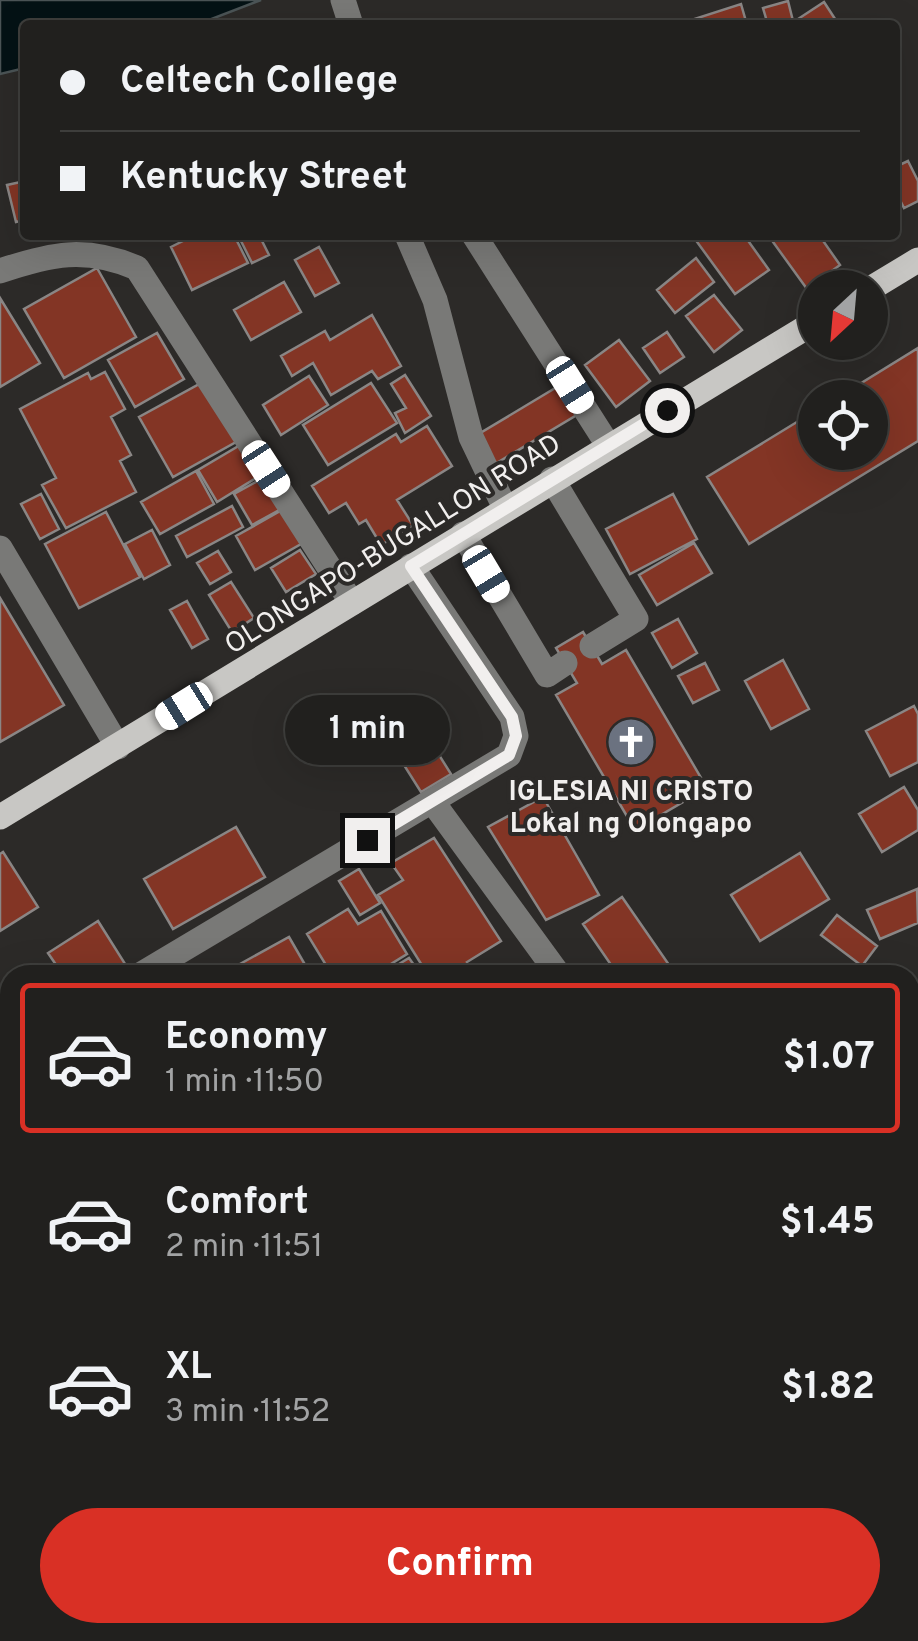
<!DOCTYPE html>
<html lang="en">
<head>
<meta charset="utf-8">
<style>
  body { margin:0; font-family:Overpass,sans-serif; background:#2d2d2b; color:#f1f3f6; height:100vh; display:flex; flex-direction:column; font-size:38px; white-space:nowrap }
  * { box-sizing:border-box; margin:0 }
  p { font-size:32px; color:#a2a3a4 }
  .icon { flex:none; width:55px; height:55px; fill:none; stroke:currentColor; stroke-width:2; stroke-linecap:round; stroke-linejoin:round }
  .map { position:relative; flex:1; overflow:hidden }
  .sheet { position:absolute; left:0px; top:965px; width:920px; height:678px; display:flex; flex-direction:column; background:#21201e; border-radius:30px 30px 0 0; box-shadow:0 10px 40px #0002,0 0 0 2px #3e3e3c }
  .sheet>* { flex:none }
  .guide { position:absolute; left:20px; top:20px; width:880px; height:220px; border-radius:10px; box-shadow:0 10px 40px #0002,0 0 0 2px #3e3e3c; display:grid; align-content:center; height:220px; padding:0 40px; background:#21201e }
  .needle { width:65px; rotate:206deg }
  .buttons { position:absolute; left:798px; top:270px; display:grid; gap:20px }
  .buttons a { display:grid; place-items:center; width:90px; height:90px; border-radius:50%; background:#21201e; box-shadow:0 10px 40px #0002,0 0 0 2px #3e3e3c; font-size:50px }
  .end { position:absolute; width:45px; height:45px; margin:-22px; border:12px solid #f1efee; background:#111; box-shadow:0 0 0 5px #111 }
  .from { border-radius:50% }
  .bubble { position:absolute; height:70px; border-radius:35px; background:#21201e; box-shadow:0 10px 40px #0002,0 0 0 2px #3e3e3c; font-size:32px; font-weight:700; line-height:70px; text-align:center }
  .car { position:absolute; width:30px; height:60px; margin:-30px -15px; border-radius:12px; box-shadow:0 0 8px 2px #0007; background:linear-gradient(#fff 24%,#345 0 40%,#fff 0 76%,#345 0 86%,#fff 0) }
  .guide b { display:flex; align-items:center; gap:35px; height:95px; font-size:38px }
  .guide b+b { border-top:2px solid #3e3e3c }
  .guide i { width:25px; height:25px; background:#f1f3f6 }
  ul { padding:18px 0 0; list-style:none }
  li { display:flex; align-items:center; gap:30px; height:150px; margin:0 20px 15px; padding:0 20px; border:5px solid transparent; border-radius:10px }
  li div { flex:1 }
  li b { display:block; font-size:38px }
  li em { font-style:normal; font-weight:700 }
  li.on { border-color:#d93025 }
  li>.icon { width:90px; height:90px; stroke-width:1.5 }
  .cta { display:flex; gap:20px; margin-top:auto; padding:20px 40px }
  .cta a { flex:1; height:115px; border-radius:60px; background:#d93025; color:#fff; font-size:40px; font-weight:700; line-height:115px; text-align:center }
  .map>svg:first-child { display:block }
  .water { fill:#041215; stroke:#4b5456; stroke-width:2.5 }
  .building { fill:#833525; stroke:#8a8685; stroke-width:2.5 }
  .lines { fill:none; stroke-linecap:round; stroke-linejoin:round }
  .minor { stroke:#797977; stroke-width:25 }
  .major { stroke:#c8c7c4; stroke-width:25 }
  .route { stroke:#f1efee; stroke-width:12 }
  .labels { text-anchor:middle; stroke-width:8; stroke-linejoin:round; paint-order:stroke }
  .street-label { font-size:28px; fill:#f1efee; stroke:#2c2a28 }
  .poi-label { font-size:28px; font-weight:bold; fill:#f1efee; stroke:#2c2a28 }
</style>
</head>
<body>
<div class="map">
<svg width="918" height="1641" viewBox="0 0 918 1641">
  <rect width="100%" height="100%" fill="#2c2a28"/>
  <!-- water -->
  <path class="water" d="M0,0H261L196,25H25V68L0,74Z"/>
  <!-- building -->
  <path class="building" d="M788,1L794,25H768L763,8Z
    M824,2L839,25H798L795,21Z
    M741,4L747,25H686L685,22Z
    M908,161L918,181V201L904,208L895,190V167Z
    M25,181V220L16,222L7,185Z
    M195,235H234L248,263L192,290L171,247Z
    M238,235H259L269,255L252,263Z
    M692,235H744L769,270L735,294Z
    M768,235H819L840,265L807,289Z
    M319,247L339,283L315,296L295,260Z
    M696,258L714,282L675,313L657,290Z
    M97,268L136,337L64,378L24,309Z
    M284,282L301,312L251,340L234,310Z
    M714,295L742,330L714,352L686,316Z
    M0,298L40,363L0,387Z
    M372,315L401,366L378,379L372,371L331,395L313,363L292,376L281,356L325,331L330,340Z
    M667,332L684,357L660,373L643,348Z
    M157,333L184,379L135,407L108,360Z
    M619,340L650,381L616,407L585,365Z
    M918,348V441L749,544L707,477L815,411V452H870V398H837Z
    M105,372L125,409L111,417L131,455L120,461L136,492L66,528L42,485L56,478L20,409L88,373L91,379Z
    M405,375L431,416L405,433L395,413L406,408L391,384Z
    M309,376L328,405L281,435L263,405Z
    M203,382L236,442L173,477L139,417Z
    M371,383L397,423L328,465L303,425Z
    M562,384L580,413L495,464L477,435Z
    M427,426L452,466L397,500L413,525L381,545L366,520L359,524L346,503L329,513L312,486L396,434L401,442Z
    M242,444L261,475L217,502L198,470Z
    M196,471L214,504L160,534L141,502Z
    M265,477L283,508L252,525L234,494Z
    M41,494L59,529L40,539L21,504Z
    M673,494L697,539L630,574L606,529Z
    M232,506L243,527L187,557L176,536Z
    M282,510L301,544L255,570L236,536Z
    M106,512L140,577L79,608L45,544Z
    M152,530L170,565L144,579L125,544Z
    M694,543L712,573L657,605L639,575Z
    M300,550L316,574L286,592L271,568Z
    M218,551L231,572L210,584L197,563Z
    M231,582L254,618L232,632L209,595Z
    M0,598L64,705L0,742Z
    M187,601L208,639L192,648L170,610Z
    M678,619L697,653L672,668L652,633Z
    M583,632L602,664L626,650L707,788L635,830L556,695L577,683L556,648Z
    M783,660L809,709L771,729L745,681Z
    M705,663L719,690L693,703L678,676Z
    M914,706L918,714V762L890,776L866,731Z
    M422,728L451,774L421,792L392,746Z
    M904,787L918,810V830L882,852L859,814Z
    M543,797L599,895L546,920L488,827Z
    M236,827L265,877L173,929L144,879Z
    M434,838L501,941L467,962L476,975H428L378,895L403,880L391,863Z
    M3,852L38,907L0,931V854Z
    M800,853L829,899L760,941L731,895Z
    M359,869L380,903L360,915L339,881Z
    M917,889L918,923L880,939L867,910Z
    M622,897L676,975H618L583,924Z
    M348,909L358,924L381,911L407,954L373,975H332L307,934Z
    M837,915L877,946L862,966L821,935Z
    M98,921L127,967L114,975H63L48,953Z
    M289,937L311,975H220Z
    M409,958L421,975H381Z
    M910,984L918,993V1020L910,1027Z
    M918,1049V1097L910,1087V1055Z
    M10,1081V1138L0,1124V1088Z
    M910,1110L918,1119V1160L910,1167Z
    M0,1494L10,1514V1541L0,1549Z
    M141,1632H227L217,1641H130Z"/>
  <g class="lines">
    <!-- minor -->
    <path class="minor" d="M343,0L351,25
      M407,235L435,300L471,437L505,508
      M474,235L608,445
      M0,271C51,254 85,246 137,268L352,603
      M552,479L636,619L592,646
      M463,534L547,675L565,663
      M0,548L118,747
      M432,801L559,975
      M140,975L509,755L516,736L512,717L411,566
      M0,1059L10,1053
      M0,1422L10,1436
      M0,1610L10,1606"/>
    <!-- major -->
    <path class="major" d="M870,289L918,260
      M0,817L815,322"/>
  </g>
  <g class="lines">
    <!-- route -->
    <path class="route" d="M367,840L509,755L516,736L512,717L411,566L667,410"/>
  </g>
  <!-- icons -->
  <defs>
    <g id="church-disc" transform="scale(2.5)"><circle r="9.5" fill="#6b7280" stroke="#2c2a28"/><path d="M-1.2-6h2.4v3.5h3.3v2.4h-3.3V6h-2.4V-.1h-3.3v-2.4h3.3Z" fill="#fff"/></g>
  </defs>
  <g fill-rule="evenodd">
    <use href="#church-disc" x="631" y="742"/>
  </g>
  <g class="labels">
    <!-- street labels -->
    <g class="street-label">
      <text transform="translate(392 543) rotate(-32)" y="10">OLONGAPO-BUGALLON ROAD</text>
    </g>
    <!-- poi labels -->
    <g class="poi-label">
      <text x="631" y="800">IGLESIA NI CRISTO<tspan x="631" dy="32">Lokal ng Olongapo</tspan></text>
    </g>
  </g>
</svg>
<div class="buttons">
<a><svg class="needle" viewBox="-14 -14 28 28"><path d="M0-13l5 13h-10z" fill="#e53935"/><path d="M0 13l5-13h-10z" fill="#a2a3a4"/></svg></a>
<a><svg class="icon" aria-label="locate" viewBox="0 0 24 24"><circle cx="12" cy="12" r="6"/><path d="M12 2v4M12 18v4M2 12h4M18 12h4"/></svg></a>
</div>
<i class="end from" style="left:667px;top:410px"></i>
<i class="end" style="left:367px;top:840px"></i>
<div class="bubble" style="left:285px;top:695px;width:165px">1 min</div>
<i class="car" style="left:570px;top:385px;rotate:148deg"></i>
<i class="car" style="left:266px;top:469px;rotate:147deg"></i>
<i class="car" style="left:486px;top:574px;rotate:149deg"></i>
<i class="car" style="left:184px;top:706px;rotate:238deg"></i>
<div class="guide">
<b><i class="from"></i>Celtech College</b>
<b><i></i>Kentucky Street</b>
</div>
<section class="sheet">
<ul>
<li class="on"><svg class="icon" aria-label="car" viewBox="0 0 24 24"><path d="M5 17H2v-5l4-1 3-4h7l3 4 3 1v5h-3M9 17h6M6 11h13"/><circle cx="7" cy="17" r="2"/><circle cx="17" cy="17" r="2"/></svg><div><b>Economy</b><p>1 min · 11:50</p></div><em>$1.07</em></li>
<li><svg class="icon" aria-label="car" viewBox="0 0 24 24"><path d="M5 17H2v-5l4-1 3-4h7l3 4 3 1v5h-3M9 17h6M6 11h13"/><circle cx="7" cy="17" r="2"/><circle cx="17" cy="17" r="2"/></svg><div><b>Comfort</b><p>2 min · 11:51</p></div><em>$1.45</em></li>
<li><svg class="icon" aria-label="car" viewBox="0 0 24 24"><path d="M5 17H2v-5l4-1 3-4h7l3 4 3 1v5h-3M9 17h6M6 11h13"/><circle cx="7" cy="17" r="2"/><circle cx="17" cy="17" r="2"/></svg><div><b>XL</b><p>3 min · 11:52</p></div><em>$1.82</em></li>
</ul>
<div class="cta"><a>Confirm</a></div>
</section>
</div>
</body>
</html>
